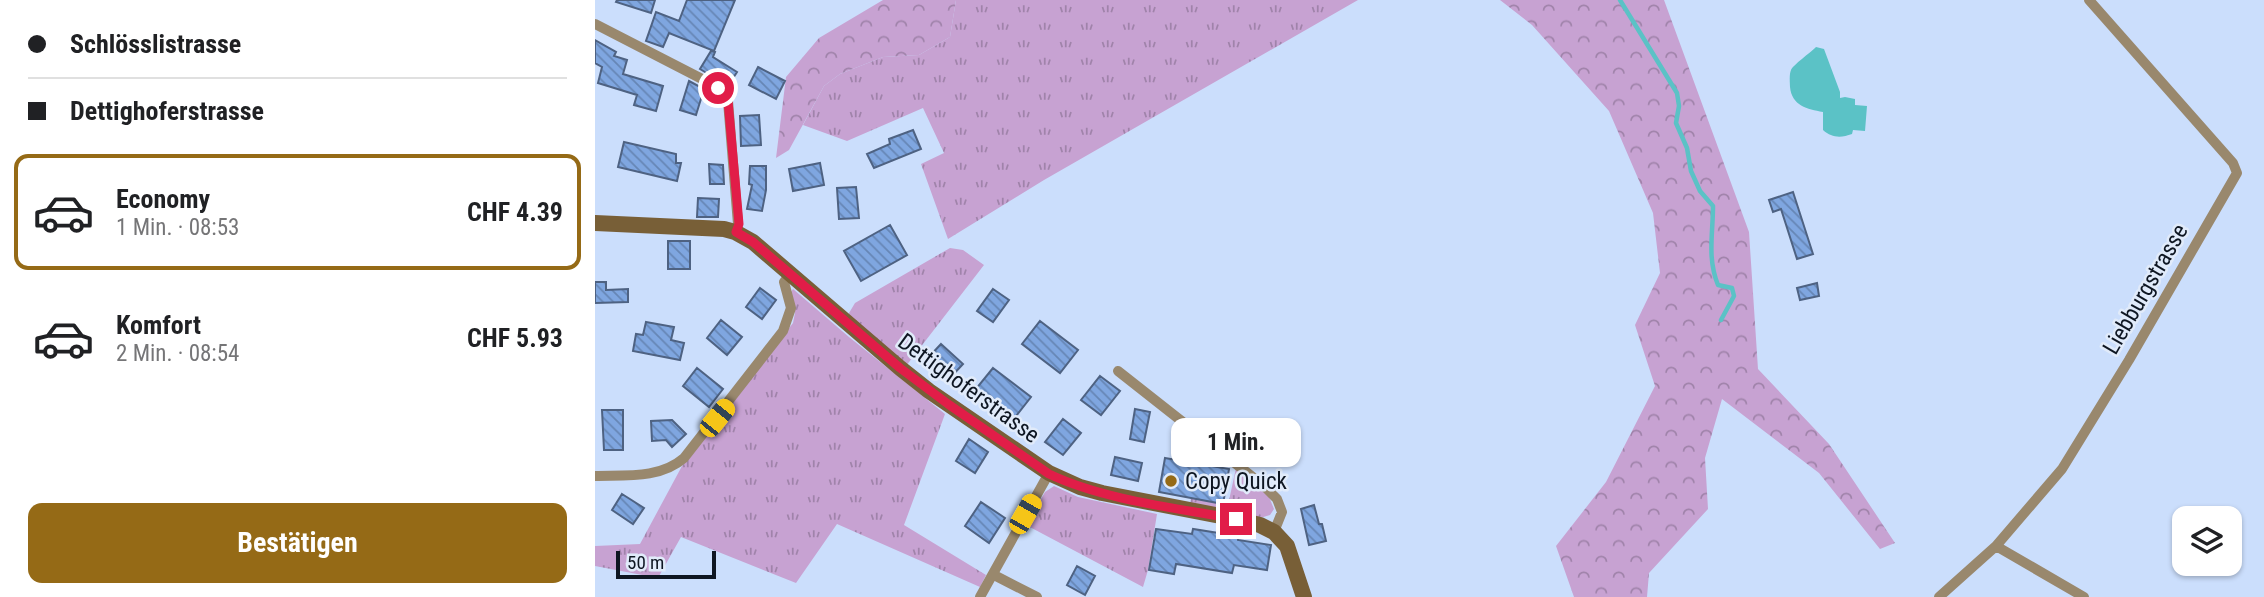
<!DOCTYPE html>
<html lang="de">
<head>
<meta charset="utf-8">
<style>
  body { margin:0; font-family:"Roboto Condensed",sans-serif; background:#f2f2f2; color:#202124; height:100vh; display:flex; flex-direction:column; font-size:26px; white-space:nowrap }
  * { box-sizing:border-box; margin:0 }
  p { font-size:23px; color:#757577 }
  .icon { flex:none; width:38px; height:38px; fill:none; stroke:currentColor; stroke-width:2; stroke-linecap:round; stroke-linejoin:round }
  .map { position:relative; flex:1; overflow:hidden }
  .details { display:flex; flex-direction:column; background:#fff; width:595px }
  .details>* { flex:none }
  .hud { display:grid; align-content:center; height:154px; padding:0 28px; background:#fff }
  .tools { position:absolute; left:1577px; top:506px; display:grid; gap:14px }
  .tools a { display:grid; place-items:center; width:70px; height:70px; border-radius:14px; background:#fff; box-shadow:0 2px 5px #0004; font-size:35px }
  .scale { position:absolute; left:21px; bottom:18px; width:100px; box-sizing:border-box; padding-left:7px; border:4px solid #0e1622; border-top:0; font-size:19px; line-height:24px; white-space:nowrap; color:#0e1622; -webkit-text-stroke:5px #e1ebfa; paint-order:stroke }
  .end { position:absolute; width:32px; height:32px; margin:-16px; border:9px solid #e11d48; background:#fff; box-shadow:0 0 0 4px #fff }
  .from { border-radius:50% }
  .bubble { position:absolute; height:49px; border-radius:14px; background:#fff; box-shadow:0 2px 5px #0004; font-size:23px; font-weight:700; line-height:49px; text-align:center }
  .car { position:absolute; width:21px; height:42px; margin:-21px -10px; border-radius:9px; box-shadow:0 0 5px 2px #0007; background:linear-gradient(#f5c518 24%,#345 0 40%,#f5c518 0 76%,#345 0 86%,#f5c518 0) }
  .hud b { display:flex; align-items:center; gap:24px; height:66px; font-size:26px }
  .hud b+b { border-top:2px solid #e0e0e0 }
  .hud i { width:18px; height:18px; background:#202124 }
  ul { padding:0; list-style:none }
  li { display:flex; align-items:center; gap:21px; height:116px; margin:0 14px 10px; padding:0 14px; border:4px solid transparent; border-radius:14px }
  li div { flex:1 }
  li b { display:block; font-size:26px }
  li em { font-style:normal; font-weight:700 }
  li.active { border-color:#956a16 }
  li>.icon { width:63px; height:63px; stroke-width:1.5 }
  .cta { display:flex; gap:14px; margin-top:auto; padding:14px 28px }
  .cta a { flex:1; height:80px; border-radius:14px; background:#956a16; color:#fff; font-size:28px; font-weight:700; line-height:80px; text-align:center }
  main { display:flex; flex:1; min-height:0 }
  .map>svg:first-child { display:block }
  .grass { fill:url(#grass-tufts) }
  .forest { fill:url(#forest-crowns) }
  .water { fill:#5bc2c6 }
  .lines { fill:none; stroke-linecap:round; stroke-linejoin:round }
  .stream { stroke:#5bc2c6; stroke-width:4.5 }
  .building { fill:url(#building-back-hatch); stroke:#4e6282; stroke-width:2 }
  .street { stroke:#99886d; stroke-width:10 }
  .secondary { stroke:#785f37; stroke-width:16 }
  .route { stroke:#e11d48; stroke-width:9 }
  .poi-dot { fill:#956a16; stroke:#e1ebfa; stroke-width:2.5 }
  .labels { text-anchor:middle; stroke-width:5; stroke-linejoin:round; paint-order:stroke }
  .street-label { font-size:23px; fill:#0e1622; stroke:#e1ebfa }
  .poi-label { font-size:23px; fill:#0e1622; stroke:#e1ebfa; text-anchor:start }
</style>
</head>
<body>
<main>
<section class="details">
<div class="hud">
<b><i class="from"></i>Schlösslistrasse</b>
<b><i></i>Dettighoferstrasse</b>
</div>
<ul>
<li class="active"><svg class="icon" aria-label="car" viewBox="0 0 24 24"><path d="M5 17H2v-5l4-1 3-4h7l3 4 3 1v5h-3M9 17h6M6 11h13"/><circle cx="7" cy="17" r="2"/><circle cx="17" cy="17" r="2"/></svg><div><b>Economy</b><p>1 Min. · 08:53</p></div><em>CHF 4.39</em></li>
<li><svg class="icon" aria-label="car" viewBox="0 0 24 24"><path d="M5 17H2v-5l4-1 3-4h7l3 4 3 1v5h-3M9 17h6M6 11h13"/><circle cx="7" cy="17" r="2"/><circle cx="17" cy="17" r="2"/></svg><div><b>Komfort</b><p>2 Min. · 08:54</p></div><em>CHF 5.93</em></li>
</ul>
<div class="cta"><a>Bestätigen</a></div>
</section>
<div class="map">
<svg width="1669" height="597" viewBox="0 0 1669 597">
  <defs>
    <pattern id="grass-tufts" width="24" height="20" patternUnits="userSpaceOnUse" patternTransform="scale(1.75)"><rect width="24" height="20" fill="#c7a2d2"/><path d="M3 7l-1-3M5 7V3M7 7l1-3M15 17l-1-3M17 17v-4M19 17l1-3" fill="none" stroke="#a083aa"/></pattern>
    <pattern id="forest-crowns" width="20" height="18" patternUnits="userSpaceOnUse" patternTransform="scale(1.75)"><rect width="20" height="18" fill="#c7a2d2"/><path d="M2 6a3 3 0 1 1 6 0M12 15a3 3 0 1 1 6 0" fill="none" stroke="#a083aa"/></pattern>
    <pattern id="building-back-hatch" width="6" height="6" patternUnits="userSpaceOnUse" patternTransform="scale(1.75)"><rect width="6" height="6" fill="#7fa6e0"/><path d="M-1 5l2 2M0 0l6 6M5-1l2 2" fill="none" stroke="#6686b5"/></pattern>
  </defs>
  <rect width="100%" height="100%" fill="#cbdefc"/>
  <!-- grass -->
  <path class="grass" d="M361,0H763L449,180L353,239L326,164L349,153L328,108L252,141L208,125L229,86L245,74L288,57L324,55L355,37Z
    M355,248L368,250L389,265L311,366L255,318L254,313L260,303Z
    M198,289L254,337L350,414L309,525L391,575L385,587L242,524L201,583L86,537L63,578L0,566V546L45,544L87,466L198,323L200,313L196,292Z
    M641,468L674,497L679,509L675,515L665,518L595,504L596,498L633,505Z
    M459,486L483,497L562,514L553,570L548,587L431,525L450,492Z"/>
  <!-- forest -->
  <path class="forest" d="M288,0H361L355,37L324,55L288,57L245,74L229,86L194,150L181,158L191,77L224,38Z
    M905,0H1069L1154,232L1163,369L1234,444L1300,543L1285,549L1224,473L1127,399L1110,458L1113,509L1054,573L1052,597H979L961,546L1011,482L1060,386L1040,325L1065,273L1058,213L1014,111L937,25Z"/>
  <!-- water -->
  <path class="water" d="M1221,47L1229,49L1245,92V98L1250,97L1260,99V105L1272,106L1270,131L1258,130L1257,134C1246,138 1237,138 1228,130V112C1212,109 1197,106 1195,87C1195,82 1194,75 1196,70C1198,65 1215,53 1221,47Z"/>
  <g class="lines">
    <!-- stream -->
    <path class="stream" d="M1025,0L1082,93L1084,106L1081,123L1092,148L1096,171L1105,191L1118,206C1118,234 1112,258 1123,285L1137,288L1139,296L1126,320"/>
  </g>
  <!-- building -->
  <path class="building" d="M22,0H60L56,13L21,2Z
    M92,0H140L119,51L74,33L68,47L51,41L61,12L84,21Z
    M0,40L21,52L19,56L32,60L28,74L68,86L61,111L39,105L42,95L3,83L7,67L0,63Z
    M116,51L120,52L118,57L142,72L133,86L105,69Z
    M163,67L190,81L181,99L154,85Z
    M94,81L109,89L101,115L85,110Z
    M164,115L166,145L146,146L145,116Z
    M318,130L326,149L279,168L272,154L295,144L294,139Z
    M29,142L81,154V163H86L82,181L23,167Z
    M225,163L229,185L198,191L194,169Z
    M114,164L128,165L129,184H115Z
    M155,166H171V190L167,211L152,209L157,185L154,184Z
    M261,187L264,218L244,219L242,188Z
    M1198,192L1218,254L1202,259L1186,209L1178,212L1174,200Z
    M103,198L124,199L123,217H102Z
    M295,225L312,255L266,281L249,251Z
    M73,241H95V269H73Z
    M0,282H11V290L33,289V302L0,303Z
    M1222,283L1224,296L1205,300L1202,288Z
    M165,288L181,300L167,319L151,307Z
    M398,289L414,300L398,322L382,311Z
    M126,320L147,337L132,355L112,338Z
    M445,321L483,350L465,373L427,344Z
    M51,322L79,327L76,340L89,343L85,360L38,351L41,334L48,335Z
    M346,344L368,364L354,379L332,359Z
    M102,368L128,389L114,407L88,386Z
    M398,368L436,397L418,420L380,390Z
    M505,376L525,391L506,415L486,400Z
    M540,409L555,412L549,442L535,439Z
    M7,410H28V450H9Z
    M468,419L486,433L468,455L450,442Z
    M77,420L91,434L77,447L71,440L57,441L56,421Z
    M374,439L393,452L380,473L361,461Z
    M520,457L547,463L543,481L516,475Z
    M570,458L634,469L628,504L564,492Z
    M27,494L49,508L38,524L17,510Z
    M386,502L410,518L394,543L370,526Z
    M719,505L724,524H727L731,541L714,545L706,509Z
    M561,529L597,534L598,529L643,536V540L676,545L672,570L639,565L637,573L581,564L579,574L554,570Z
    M482,566L500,576L490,595L472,585Z"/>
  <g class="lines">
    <!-- street -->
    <path class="street" d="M0,24L109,80L123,88L133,101L143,224L140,232
      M523,371L669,486L682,499L687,512L679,532
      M0,476C30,475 65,479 89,458L188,331L196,308L189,282L195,275
      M1401,546L1489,597
      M399,575L442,597
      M385,597L454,473
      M1344,597L1401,546L1467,469L1534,360L1642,173L1638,163L1494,0"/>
    <!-- secondary -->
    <path class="secondary" d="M0,223L129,229L140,232L158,242L305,368L334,391L454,473L485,487L507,493L641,519L665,525L679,532L692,546L709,597"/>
  </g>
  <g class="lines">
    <!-- route -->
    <path class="route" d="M123,88L133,101L144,224L141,232L158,242L305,368L353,404L454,474C509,500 581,508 641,519"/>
  </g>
  <!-- markers -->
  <circle class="poi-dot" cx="576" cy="481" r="7"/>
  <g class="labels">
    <!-- street labels -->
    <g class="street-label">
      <text transform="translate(1550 289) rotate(-60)" y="8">Liebburgstrasse</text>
      <text transform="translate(374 388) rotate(36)" y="8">Dettighoferstrasse</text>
    </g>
    <!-- poi labels -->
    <g class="poi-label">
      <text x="590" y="489">Copy Quick</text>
    </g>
  </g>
</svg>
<div class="tools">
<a><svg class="icon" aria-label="layers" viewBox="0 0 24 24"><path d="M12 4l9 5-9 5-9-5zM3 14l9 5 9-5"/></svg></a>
</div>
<div class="scale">50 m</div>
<i class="end from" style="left:123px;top:88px"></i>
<i class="end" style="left:641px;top:519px"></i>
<div class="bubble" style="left:576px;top:418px;width:130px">1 Min.</div>
<i class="car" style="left:122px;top:418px;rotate:39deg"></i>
<i class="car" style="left:430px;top:514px;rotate:30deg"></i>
</div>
</main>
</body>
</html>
